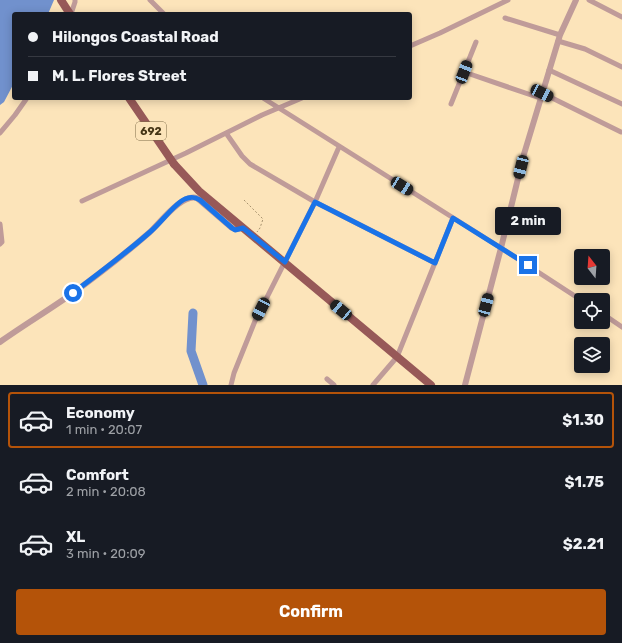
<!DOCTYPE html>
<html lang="en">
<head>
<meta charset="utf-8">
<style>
  body { margin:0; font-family:Rubik,sans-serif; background:#20242c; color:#f1f3f6; height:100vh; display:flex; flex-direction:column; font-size:15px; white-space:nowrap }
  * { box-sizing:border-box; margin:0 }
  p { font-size:13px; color:#9ea1a6 }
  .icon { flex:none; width:22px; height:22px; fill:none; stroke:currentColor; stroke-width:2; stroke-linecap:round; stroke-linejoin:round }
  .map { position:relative; height:385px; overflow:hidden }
  .side { display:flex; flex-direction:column; background:#171b24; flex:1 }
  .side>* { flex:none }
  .guide { position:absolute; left:12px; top:12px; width:400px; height:88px; border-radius:4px; box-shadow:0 2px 10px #0003; display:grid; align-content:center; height:88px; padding:0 16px; background:#171b24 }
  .needle { width:26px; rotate:343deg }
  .controls { position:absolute; left:574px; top:249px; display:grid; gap:8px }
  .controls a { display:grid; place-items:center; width:36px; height:36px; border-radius:4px; background:#171b24; box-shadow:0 2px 10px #0003; font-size:20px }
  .end { position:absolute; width:18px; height:18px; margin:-9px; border:5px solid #1a73e8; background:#fff; box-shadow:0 0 0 2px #fff }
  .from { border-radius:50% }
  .bubble { position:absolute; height:28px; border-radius:4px; background:#171b24; box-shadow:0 2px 10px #0003; font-size:13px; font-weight:700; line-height:28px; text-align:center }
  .car { position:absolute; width:12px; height:24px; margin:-12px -6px; border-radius:5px; box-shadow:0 0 3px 1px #0007; background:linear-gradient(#222 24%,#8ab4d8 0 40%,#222 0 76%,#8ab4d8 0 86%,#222 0) }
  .guide b { display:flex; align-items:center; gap:14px; height:38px; font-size:15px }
  .guide b+b { border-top:1px solid #363941 }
  .guide i { width:10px; height:10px; background:#f1f3f6 }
  ul { padding:7px 0 0; list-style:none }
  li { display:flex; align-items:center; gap:12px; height:56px; margin:0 8px 6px; padding:0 8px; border:2px solid transparent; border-radius:4px }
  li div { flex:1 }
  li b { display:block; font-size:15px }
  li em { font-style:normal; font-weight:700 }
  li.selected { border-color:#b45309 }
  li>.icon { width:36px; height:36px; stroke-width:1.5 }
  .action { display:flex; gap:8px; margin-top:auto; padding:8px 16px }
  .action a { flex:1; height:46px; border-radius:4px; background:#b45309; color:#fff; font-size:16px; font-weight:700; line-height:46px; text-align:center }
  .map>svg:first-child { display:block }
  .water { fill:#7191cd }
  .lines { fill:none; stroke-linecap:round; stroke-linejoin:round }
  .river { stroke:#7191cd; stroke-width:9 }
  .path { stroke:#a7926e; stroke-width:1; stroke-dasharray:2 2; stroke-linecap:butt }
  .minor { stroke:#bf9b99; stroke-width:5 }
  .tertiary { stroke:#bf9b99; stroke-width:6 }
  .primary { stroke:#975958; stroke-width:8 }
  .primary-bridge { stroke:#975958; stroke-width:8 }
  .route { stroke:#1a73e8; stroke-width:5 }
  .labels { text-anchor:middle; stroke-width:3; stroke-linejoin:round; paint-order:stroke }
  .shield { fill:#fce4ba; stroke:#7c6a47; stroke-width:1 }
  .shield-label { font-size:11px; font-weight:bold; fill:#453516 }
</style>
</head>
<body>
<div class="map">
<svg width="622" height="385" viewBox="0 0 622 385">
  <rect width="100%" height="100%" fill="#fce4ba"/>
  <!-- water -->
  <path class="water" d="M0,0H54L48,14H14V83L4,102L0,105Z"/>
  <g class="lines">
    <!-- river -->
    <path class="river" d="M193,313L191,351L203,385"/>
    <!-- path -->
    <path class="path" d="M244,200L263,219L260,228L257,232"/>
    <!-- minor -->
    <path class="minor" d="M150,0L164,14
      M589,0L622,17
      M71,14L75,2V0
      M505,18L560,35
      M558,41L585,49L622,67
      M410,46L440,33L508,0
      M549,70L622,104
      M464,72L540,98
      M542,93L621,132
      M263,98L501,248L581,300
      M451,104L476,42
      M0,133L15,115L27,98
      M226,133L242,156L250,164L315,202L435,263
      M82,201L186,153L262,115L302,98
      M0,224L2,242L0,244
      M603,314L622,327
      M327,379L334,385
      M231,385L234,373L255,321L315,202L339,147
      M373,385L397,357L453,218"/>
    <!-- tertiary -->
    <path class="tertiary" d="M0,342C24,325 49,310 73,293C99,274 125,254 150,232C160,223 182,193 197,198L232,228L235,229L243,228
      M465,385L501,248L524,154L560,35L576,0"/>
    <!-- primary -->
    <path class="primary" d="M61,0L70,14
      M174,164L199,191L431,385"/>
    <!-- primary-bridge -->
    <path class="primary-bridge" d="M129,98L174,164"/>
  </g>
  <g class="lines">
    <!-- route -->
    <path class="route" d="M73,293C99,273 125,254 150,232C160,224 175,203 185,199C191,196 195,197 200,200L232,228L235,230L243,228L285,262L315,202L435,263L453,218L528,265"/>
  </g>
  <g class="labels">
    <!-- shield labels -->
    <rect class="shield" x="136" y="122" width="30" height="18" rx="3"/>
    <g class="shield-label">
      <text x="151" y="135">692</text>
    </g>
  </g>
</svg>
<div class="controls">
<a><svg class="needle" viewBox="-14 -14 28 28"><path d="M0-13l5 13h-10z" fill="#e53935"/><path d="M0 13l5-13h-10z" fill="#9ea1a6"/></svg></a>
<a><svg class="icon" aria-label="locate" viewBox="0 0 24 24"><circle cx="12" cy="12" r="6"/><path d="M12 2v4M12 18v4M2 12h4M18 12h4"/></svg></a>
<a><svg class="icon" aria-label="layers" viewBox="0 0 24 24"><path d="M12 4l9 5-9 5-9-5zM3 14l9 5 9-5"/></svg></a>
</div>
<i class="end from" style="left:73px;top:293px"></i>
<i class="end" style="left:528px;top:265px"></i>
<div class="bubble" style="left:495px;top:207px;width:66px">2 min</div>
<i class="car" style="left:464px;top:72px;rotate:21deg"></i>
<i class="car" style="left:542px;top:93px;rotate:116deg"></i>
<i class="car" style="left:521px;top:167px;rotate:194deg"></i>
<i class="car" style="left:402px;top:186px;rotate:122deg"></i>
<i class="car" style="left:486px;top:305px;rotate:15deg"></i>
<i class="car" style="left:261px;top:309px;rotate:207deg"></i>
<i class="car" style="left:341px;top:310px;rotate:310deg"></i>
<div class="guide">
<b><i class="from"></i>Hilongos Coastal Road</b>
<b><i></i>M. L. Flores Street</b>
</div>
</div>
<section class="side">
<ul>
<li class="selected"><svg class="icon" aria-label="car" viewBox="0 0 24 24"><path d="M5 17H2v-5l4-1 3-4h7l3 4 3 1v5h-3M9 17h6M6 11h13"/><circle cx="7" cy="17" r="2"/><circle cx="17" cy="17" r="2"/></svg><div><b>Economy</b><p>1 min · 20:07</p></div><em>$1.30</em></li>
<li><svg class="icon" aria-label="car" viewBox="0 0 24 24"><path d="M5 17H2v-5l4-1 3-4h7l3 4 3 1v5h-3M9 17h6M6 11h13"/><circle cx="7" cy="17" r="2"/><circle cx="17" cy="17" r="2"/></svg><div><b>Comfort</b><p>2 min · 20:08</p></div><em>$1.75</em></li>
<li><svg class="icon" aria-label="car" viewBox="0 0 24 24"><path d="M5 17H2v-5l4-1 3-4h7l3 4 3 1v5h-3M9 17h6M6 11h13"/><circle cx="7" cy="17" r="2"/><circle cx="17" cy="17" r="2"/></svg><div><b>XL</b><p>3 min · 20:09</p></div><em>$2.21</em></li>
</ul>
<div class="action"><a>Confirm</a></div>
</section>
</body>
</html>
